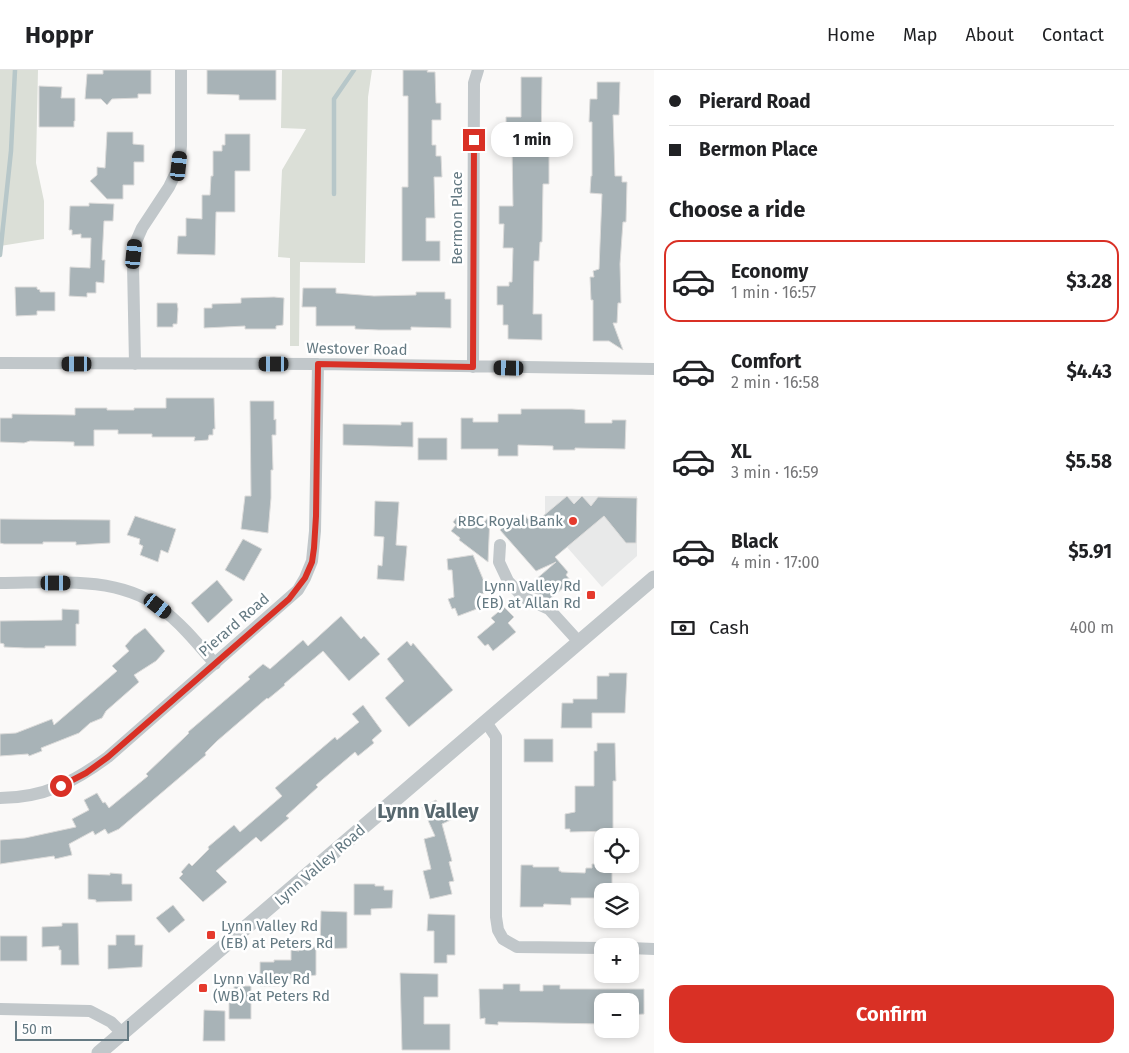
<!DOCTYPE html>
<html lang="en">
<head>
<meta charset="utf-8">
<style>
  body { margin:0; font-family:"Fira Sans",sans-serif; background:#f6f6f6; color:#202124; height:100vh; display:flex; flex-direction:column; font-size:19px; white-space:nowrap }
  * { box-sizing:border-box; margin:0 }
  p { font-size:16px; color:#757577 }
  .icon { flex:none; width:28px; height:28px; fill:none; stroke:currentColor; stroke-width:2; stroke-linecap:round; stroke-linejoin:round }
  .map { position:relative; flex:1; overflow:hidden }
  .drawer { display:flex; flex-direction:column; background:#fff; width:475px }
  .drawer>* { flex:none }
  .banner { display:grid; align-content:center; height:110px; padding:0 15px; background:#fff }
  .fabs { position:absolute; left:594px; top:758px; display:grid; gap:10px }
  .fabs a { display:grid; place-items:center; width:45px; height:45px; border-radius:10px; background:#fff; box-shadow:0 2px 8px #0003; font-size:25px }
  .scale { position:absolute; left:15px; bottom:12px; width:114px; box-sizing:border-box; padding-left:5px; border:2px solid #657a83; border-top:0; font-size:14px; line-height:18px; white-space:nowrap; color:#657a83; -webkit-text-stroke:4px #fff; paint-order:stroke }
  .end { position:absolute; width:22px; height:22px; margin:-11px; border:6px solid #d93025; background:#fff; box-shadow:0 0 0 2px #fff }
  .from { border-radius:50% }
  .bubble { position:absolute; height:35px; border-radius:15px; background:#fff; box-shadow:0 2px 8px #0003; font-size:16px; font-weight:700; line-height:35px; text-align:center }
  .car { position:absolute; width:15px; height:30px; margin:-15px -8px; border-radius:6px; box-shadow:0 0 4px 1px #0007; background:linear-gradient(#222 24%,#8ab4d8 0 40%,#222 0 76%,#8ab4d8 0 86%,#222 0) }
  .banner b { display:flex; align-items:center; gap:18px; height:48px; font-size:19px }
  .banner b+b { border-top:1px solid #e0e0e0 }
  .banner i { width:12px; height:12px; background:#202124 }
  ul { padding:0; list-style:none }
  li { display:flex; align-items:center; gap:15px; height:82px; margin:0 10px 8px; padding:0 5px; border:2px solid transparent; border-radius:15px }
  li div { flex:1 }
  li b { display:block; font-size:19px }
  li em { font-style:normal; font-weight:700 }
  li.on { border-color:#d93025 }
  li>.icon { width:45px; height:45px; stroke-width:1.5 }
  h2 { padding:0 15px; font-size:22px; line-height:60px }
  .pay { display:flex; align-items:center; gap:12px; height:55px; padding:0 15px; font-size:19px }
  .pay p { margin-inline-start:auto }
  .cta { display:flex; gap:10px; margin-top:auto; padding:10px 15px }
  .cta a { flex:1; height:58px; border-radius:15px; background:#d93025; color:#fff; font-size:20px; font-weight:700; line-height:58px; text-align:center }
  header { display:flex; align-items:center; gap:30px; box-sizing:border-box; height:70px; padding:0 25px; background:#fff; border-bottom:1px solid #e0e0e0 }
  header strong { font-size:24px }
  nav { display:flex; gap:28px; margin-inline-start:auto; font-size:18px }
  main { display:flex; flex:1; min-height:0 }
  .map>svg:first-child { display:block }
  .built { fill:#e8e9e9 }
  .green { fill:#dbdfd7 }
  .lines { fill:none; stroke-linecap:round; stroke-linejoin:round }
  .stream { stroke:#b7c7c9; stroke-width:4.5 }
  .building { fill:#a8b3b7; stroke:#dcdbda }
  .minor { stroke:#c1c7ca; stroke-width:12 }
  .tertiary { stroke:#c1c7ca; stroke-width:15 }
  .route { stroke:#d93025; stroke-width:6 }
  .poi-dot { fill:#e53a2d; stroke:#fff; stroke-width:2 }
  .labels { text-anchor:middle; stroke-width:5; stroke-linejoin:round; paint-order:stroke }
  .street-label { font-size:15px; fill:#657a83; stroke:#fff }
  .poi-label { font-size:15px; fill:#657a83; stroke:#fff; text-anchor:end }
  .district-label { font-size:20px; font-weight:bold; fill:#57676e; stroke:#fff }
</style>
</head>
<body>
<header>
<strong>Hoppr</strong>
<nav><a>Home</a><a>Map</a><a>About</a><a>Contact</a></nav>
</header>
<main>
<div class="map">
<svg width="654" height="983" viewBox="0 0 654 983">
  <rect width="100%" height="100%" fill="#faf9f8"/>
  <!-- built -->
  <path class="built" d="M545,426H637V486L602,517L545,452Z"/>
  <!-- green -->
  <path class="green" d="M0,0H38L36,93L44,131V169L0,176Z
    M282,0H372L368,27L365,193L300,192L299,276H290V188L278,187L282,100L306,59L281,58Z"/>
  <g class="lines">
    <!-- stream -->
    <path class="stream" d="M334,124V29L354,0
      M0,185L11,81L15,0"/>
  </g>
  <!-- building -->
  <path class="building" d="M103,0H151V24H138V28L112,29L107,35L101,29H85L87,4H103Z
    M207,0H276V30H239V25L207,24Z
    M403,0H428L427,2H435L436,33H441V50H432V75H436V86H441L442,107H434L435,148H426V171H440V191H402V117H408V26H403Z
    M521,7H542L541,85H549V114H543L542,172H540L539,191H534L533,244H542V270L508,269V255H503V235H497V216H509V212H512L513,178H503L504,154H499V136H513L512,77H506V47H521Z
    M597,12H620L619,45H613L615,106H622V112H627L626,152H623L620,194L621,233H618L617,253H613L623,280L609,271H593V230H591L590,207H594L593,201L599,199L602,124L590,123L591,106H592V52H589L590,29H597Z
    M39,16L62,17L61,28H75V51H74V57H39Z
    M107,62H133V74L144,75V92H134V115H123V129H107L90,111L97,105V97L105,98Z
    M225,64H250V101H235V142H216L215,185L177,184L178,166H186V148L202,149V125H210L211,106H213V81H222V75H225Z
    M89,133L114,134L113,151H104L102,190H105L104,213L96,212V223H87V227L69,226L70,197L90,198L91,168H81V164L72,165V160H69L70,136H89Z
    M15,217H37V219L40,220V222H55V241H37V245L16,246Z
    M303,218H336V223L374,226L416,225V222H445V229H451V258L411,257V260H379L355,259V256H316V237H302Z
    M274,227L284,228L283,255L276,256V259H245V256L204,258V238H212V234L241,233V228Z
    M157,233H177L178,239L177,254H173V257H157Z
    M166,328H214L215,359H213V365H209L208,370L194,371L195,367H152V364H118V360H94V376H74V372L30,371L24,373L0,372V348H12V344L75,345V338H107V340H134V338H166Z
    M250,331H274V350L276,349V365H272L273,400H271V428L268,463L241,459L245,426H251Z
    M521,339H572L585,340V353H612V350H626L625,379L575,378V380H553V376L518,375V386H498V379H461V348H473V352H498V344H521Z
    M401,352H413V377L343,375V354L401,355Z
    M418,368H447V390H418Z
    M567,426L574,434L582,426L591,436L598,427L637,428L636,473H626L604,446L555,487L568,502L566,505L571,511L549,530L532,522L527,517L556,492L536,501L500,460L513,448L515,450L523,443L528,449L531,446L536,452Z
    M375,431L399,432L396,475L407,476L404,511L377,509L378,495L382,496L384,467L374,466Z
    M460,443L480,457L490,445L488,492L459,470L460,468L451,461L456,455L453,452Z
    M135,446L176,459L168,483L161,480L158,492L140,485L143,476L139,474L140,469L127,465Z
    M0,449L110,450V473L76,475V472H43V474H4L0,473Z
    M243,469L262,479L244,511L225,500Z
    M473,485L488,521L478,526L482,537L458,546L455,538L452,539L448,529L454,527L452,500H448L447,489Z
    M217,510L233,530L208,553L191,533Z
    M504,537L514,547L508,553L516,562L493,581L488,574L485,576L477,567L495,552L491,548Z
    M62,539L79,540V554H76V576H45V578H25L4,577V574L0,573V551L62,550Z
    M341,546L361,569L364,566L380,584L349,611L323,581L284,614L285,615L268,629L267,628L217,671L205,683L206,685L119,759L108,764L105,759L95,765L93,761L69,774L72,785L55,789L54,786L0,794V770L25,768L76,757L72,749L89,740L84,730L97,723L103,733L105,732L109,738L148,706L146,704L185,667L189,663L188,662L250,609L248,607L263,594L270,599L303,570L308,576Z
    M145,558L165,581L156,591L134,605L139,612L106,641L102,648L90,653L79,663L41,678L42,681L29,686L28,684L0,686V664L16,663L52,649L54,655L117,601L112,596L129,581L125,576L134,566Z
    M407,571L411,576L413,573L453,620L409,657L385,628L404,611L387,589Z
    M609,603H627L625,643H592V658H561L562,633H573V629H597V606H609Z
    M363,635L382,661L372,670L374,673L358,686L355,682L316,715L318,717L286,746L289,748L261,772L256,767L216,801L227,812L203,832L179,808L183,804L181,802L189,793L192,796L209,779L208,777L234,755L240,762L282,726L275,718L335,667L337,670L359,652L352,644Z
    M524,669H553V692H524Z
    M597,673H615L616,711H613V761L570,762V759H565V744L575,742V716H594V681H597Z
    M436,730L442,742L448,739L453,749L442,754L452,791L449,792L454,811L449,812L452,824L430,829L423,801L431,799L424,769L435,766L422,737Z
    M592,794H612V821H602V828H571V835L544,834L543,837H520L521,795H533V797H559V801H561V802L585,803L586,798H592Z
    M110,803L122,804V814H132V831L96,832V830L88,829V804L110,805Z
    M354,814H375V816H384V820H393L392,838L371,839V845H354Z
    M173,835L185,850L169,863L156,848Z
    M321,841L347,842V878L320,879Z
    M428,844L455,845V885H447V893H434V861H427Z
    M62,853H78L79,895H61V880H59V876L42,877V857L62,856Z
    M116,865H135V875H143L142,897L108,899V875H116Z
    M0,866H27V891H0Z
    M299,877H316V905L310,906V908H287V916H260V892H274V890H291V880L299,881Z
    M400,903L438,904V927H424V954H450V980H402Z
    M503,914H520V921H543V915H560V919H644V944L630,945V931H602V954L498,952V955L485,954V948L480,949L479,919H503Z
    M234,916H251V949H229V919H234Z
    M204,940L225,941V971H203Z"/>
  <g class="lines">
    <!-- minor -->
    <path class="minor" d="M0,293L318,294L654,299
      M135,294L133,194L135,174L142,158L169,117L179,96L181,76V0
      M473,297L474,13L478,0
      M500,475L499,492L508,511L523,527L549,539L579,572
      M0,513C51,513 116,505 159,537C180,552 198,574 215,594
      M486,652L496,667V847L498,860L503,869L517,877L602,878
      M0,728C44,728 74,712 108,687L298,520L305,508L312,491L315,461L318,294
      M630,878L654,879
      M0,939L90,941L111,952L122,963"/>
    <!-- tertiary -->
    <path class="tertiary" d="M99,983L654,508"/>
  </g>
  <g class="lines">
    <!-- route -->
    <path class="route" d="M61,716L86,703L108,687L289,529L305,508L312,492L314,478L316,446L318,294L473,297L474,70"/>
  </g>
  <!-- markers -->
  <g class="poi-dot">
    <circle cx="573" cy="451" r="5"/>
    <rect x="586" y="520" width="10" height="10" rx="2.5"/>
    <rect x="206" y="860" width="10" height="10" rx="2.5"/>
    <rect x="198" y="913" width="10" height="10" rx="2.5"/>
  </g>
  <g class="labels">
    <!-- street labels -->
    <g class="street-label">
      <text transform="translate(457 148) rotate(-90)" y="5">Bermon Place</text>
      <text transform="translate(357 279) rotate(1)" y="5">Westover Road</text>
      <text transform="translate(234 555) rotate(-41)" y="5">Pierard Road</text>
      <text transform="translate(320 795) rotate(-41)" y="5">Lynn Valley Road</text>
    </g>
    <!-- poi labels -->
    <g class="poi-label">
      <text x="563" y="456">RBC Royal Bank</text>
      <text x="581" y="521">Lynn Valley Rd<tspan x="581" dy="17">(EB) at Allan Rd</tspan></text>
      <text x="221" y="861" text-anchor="start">Lynn Valley Rd<tspan x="221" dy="17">(EB) at Peters Rd</tspan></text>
      <text x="213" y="914" text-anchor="start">Lynn Valley Rd<tspan x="213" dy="17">(WB) at Peters Rd</tspan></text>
    </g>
    <!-- district labels -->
    <g class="district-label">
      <text x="428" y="748">Lynn Valley</text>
    </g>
  </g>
</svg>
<div class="fabs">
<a><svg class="icon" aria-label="locate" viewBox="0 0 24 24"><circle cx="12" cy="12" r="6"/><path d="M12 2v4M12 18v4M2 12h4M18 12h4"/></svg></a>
<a><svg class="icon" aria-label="layers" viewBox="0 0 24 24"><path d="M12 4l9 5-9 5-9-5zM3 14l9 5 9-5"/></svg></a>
<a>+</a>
<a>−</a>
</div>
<div class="scale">50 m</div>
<i class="end from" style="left:61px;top:716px"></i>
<i class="end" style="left:474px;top:70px"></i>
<div class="bubble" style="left:491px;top:52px;width:82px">1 min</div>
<i class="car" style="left:179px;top:96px;rotate:6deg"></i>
<i class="car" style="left:134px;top:184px;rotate:6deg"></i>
<i class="car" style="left:77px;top:294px;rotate:270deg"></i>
<i class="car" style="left:274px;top:294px;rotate:270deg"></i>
<i class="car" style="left:509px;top:298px;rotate:271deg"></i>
<i class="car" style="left:56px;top:513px;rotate:90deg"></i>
<i class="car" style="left:158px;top:536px;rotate:128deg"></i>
</div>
<section class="drawer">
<div class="banner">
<b><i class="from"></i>Pierard Road</b>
<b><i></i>Bermon Place</b>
</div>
<h2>Choose a ride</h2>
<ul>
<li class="on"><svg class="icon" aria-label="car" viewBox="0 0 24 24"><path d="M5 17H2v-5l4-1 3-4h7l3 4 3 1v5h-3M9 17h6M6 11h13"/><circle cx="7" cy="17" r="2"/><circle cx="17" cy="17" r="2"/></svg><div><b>Economy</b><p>1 min · 16:57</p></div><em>$3.28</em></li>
<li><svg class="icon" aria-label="car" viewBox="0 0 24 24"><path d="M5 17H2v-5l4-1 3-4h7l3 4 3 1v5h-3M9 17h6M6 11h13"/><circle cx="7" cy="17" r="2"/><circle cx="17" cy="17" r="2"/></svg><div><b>Comfort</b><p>2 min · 16:58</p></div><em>$4.43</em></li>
<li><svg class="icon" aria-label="car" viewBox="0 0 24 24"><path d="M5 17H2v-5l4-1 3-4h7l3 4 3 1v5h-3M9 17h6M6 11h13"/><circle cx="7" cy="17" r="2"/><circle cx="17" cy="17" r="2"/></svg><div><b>XL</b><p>3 min · 16:59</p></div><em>$5.58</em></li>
<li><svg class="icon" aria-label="car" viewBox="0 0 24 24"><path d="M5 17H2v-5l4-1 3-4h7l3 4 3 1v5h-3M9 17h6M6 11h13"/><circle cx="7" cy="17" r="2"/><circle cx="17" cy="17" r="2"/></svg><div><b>Black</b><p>4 min · 17:00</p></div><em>$5.91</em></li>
</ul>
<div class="pay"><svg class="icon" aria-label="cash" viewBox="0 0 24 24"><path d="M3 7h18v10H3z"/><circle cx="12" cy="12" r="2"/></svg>Cash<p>400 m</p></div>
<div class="cta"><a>Confirm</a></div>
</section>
</main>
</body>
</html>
